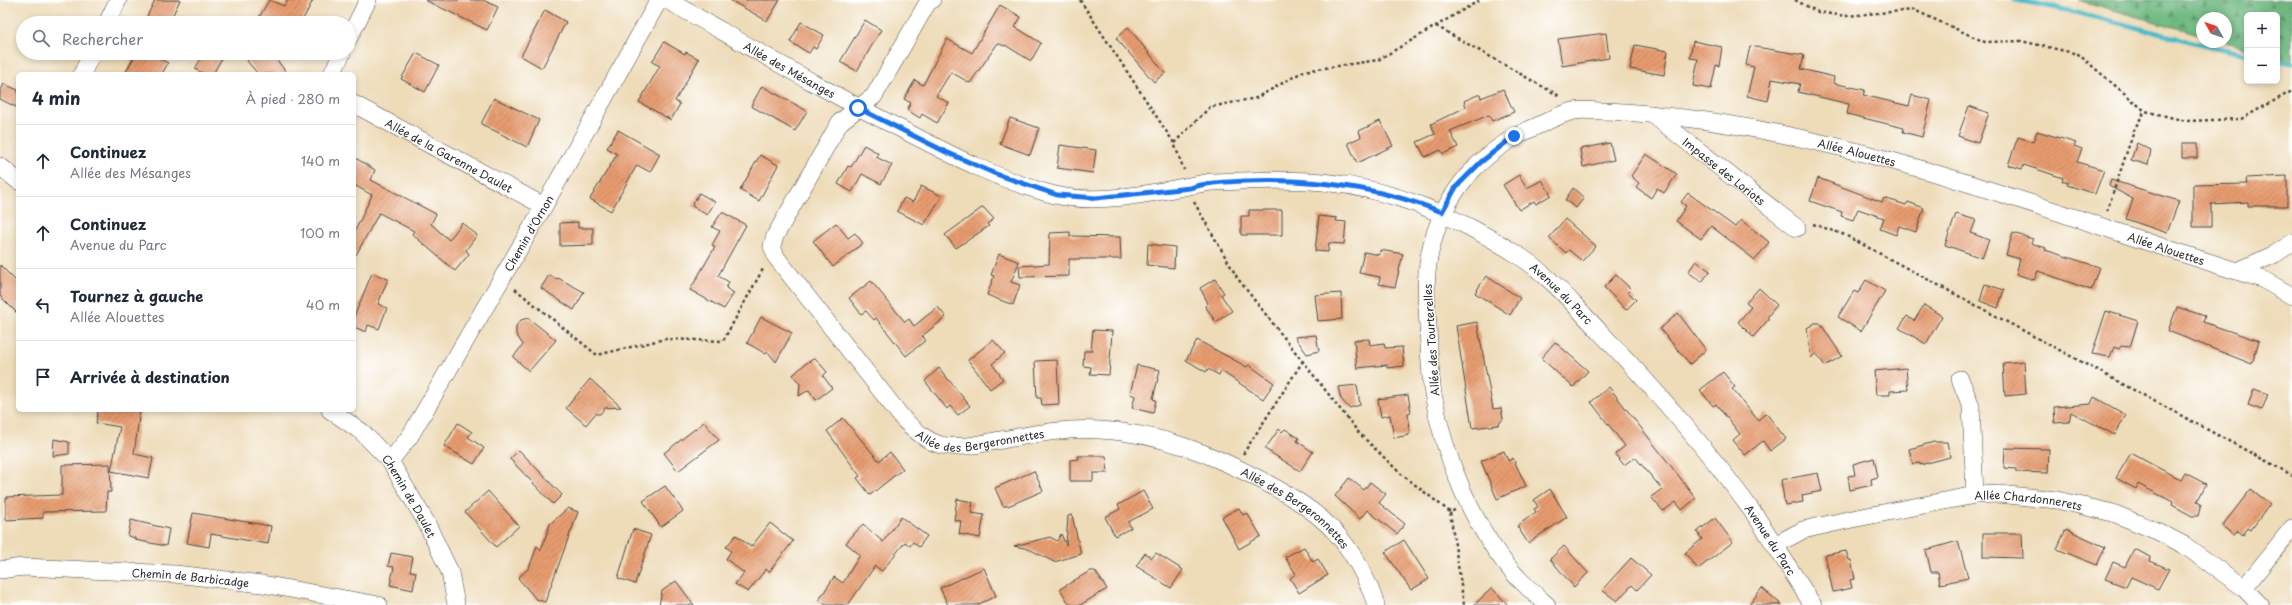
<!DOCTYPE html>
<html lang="fr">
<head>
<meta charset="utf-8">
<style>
  body { margin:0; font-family:"Playpen Sans",sans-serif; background:#f6f6f7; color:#1f2937 }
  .controls { position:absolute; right:12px; top:12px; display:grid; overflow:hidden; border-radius:6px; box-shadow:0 2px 6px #0003 }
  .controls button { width:36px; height:36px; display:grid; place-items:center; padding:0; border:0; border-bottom:1px solid #e0e1e3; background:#fff; color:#1f2937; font:20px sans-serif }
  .compass { position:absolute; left:2196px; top:12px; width:36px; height:36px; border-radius:50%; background:#fff; box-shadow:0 2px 6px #0003; rotate:310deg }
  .stop { position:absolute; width:12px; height:12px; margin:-9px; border:3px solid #1a73e8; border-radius:50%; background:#fff }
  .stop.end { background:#1a73e8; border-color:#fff; box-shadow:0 1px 4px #0008 }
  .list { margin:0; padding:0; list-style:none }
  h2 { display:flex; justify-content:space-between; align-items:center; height:52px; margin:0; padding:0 16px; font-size:17px }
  h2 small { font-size:13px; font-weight:400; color:#747a83 }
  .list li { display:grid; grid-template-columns:26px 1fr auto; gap:12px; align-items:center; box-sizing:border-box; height:72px; padding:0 16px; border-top:1px solid #e0e1e3 }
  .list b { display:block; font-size:15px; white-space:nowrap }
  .list p { margin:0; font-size:13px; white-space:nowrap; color:#747a83 }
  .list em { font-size:13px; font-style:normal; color:#747a83 }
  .icon { flex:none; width:22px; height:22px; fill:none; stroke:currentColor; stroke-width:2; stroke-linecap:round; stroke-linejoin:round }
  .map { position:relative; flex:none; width:2292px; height:605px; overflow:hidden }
  .search { position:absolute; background:#fff; box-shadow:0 2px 6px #0003; left:16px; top:16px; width:340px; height:44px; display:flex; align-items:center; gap:10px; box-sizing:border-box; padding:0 14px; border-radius:22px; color:#747a83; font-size:15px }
  .panel { position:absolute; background:#fff; box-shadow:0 2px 6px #0003; left:16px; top:72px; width:340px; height:340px; border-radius:6px }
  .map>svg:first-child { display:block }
</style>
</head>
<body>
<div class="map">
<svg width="2292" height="605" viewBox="0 0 2292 605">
  <defs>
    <pattern id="forest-firs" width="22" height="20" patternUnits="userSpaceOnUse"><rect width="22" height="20" fill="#6eb880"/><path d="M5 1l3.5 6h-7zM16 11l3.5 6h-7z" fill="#5b9669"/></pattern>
    <pattern id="building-hatch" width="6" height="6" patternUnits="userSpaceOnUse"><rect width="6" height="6" fill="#e79c70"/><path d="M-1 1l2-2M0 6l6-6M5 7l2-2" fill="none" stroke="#bb7f5c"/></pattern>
  </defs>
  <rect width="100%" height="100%" fill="#fff"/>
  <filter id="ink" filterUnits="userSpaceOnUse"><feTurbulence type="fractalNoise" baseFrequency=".025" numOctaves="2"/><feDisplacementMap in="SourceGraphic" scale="8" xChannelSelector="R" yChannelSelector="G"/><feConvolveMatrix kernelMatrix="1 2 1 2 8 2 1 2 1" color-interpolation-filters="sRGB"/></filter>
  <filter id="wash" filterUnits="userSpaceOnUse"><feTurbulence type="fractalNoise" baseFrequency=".012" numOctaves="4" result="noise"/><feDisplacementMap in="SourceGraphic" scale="16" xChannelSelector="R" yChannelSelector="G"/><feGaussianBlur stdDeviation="0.9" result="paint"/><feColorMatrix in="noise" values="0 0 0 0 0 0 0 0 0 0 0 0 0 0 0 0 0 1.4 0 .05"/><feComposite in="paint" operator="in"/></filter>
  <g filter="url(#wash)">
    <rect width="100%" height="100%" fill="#eedcb9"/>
    <polygon fill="url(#forest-firs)" stroke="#4c7256" points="2078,0 2292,0 2292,61 2277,57 2277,15 2247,15 2247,48 2225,42 2226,18 2202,18 2202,35"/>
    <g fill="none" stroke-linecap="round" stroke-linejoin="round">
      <g stroke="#4cbac6" stroke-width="5">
        <path d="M2015,0C2094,13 2169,39 2247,54"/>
        <polyline points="2277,60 2292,63"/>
      </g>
    </g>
    <g id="blocks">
      <g fill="url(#building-hatch)">
        <polygon points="155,0 180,0 169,23 161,23 147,16"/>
        <polygon points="269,0 284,6 288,0 313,0 301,23 256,23"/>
        <polygon points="425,0 483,0 498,7 487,30"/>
        <polygon points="730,0 780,0 767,21"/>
        <polygon points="1000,5 1021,17 1015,27 1041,43 1031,61 1005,45 1004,46 998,43 970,83 951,72 936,96 949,103 937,123 922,114 920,118 907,110 911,103 904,99 915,80 923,85 947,39 972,53"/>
        <polygon points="545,10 566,22 542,68 521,56"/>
        <polygon points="865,20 881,30 857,71 840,62"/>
        <polygon points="801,22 824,35 816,49 813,47 809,53 790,42"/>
        <polygon points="1128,27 1165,73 1154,82 1116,38"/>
        <polygon points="1606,33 1609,58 1562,66 1558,39"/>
        <polygon points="1693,41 1722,47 1719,66 1716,65 1711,89 1693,86 1698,59 1690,58"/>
        <polygon points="664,42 685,54 686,52 699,59 675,101 680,104 671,120 639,102 660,66 652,62"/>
        <polygon points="1635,45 1668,51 1664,75 1630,69"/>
        <polygon points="1750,46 1804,55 1801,69 1834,77 1833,83 1865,90 1863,95 1909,106 1912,95 1931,100 1922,137 1903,132 1904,128 1847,114 1849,104 1798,92 1800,84 1772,79 1768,101 1747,96 1754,67 1746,65"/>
        <polygon points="136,53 164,53 160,59 168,63 162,74 125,74"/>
        <polygon points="204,53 212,53 222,58 213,74 205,74 195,69"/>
        <polygon points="256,53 271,53 288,74 258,74 247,61"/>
        <polygon points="416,53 439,65 425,92 401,79"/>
        <polygon points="4,84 18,90 18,108 0,99 0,92"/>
        <polygon points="762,86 807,111 795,131 751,106"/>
        <polygon points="1503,89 1514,112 1492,121 1489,115 1450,131 1458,147 1443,154 1441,150 1425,157 1417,142 1435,134 1431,124 1466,107 1464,101 1480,94 1481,98"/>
        <polygon points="494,98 539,120 527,147 481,124"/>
        <polygon points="1969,106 1989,113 1978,143 1958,136"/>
        <polygon points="1010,118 1039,128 1030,155 1000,144"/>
        <polygon points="1380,121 1393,146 1357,163 1348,143 1361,137 1359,131"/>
        <polygon points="618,130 660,154 650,172 637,165 611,211 590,199 617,154 607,148"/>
        <polygon points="2037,131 2076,143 2074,146 2082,149 2077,162 2104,170 2095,194 2067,185 2068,183 2062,181 2063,178 2024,165 2022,169 2008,165 2018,137 2033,142"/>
        <polygon points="1610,143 1614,160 1583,167 1580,149"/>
        <polygon points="2137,143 2151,150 2148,165 2131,160"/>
        <rect x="2182" y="143" width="15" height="15"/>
        <polygon points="864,145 878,153 876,157 892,165 881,184 862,174 852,192 838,184 848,166 851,167"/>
        <polygon points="1060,145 1096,150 1093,173 1057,168"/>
        <polygon points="1646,154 1677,174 1664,193 1657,188 1651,198 1636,187 1639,183 1631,176"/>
        <polygon points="760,155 778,165 759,201 740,190"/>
        <polygon points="354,157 375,170 371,180 436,214 431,224 449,240 462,223 477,235 466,250 469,254 455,271 412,234 414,231 379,213 356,255 354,254 354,233 372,195 354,185"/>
        <polygon points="1519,175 1527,188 1542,180 1551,195 1536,204 1534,201 1519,210 1503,185"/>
        <polygon points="2287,176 2287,206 2248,206 2248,202 2211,204 2211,227 2193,227 2193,185 2247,184 2246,178"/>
        <polygon points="1818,178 1882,202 1884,198 1906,205 1908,202 1924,208 1916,232 1899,226 1896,235 1880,229 1884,218 1858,209 1853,220 1841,216 1842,212 1810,201"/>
        <polygon points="2111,180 2179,201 2167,233 2126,219 2133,199 2109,186"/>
        <polygon points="921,186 942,196 924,225 897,211 904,198 913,202"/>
        <polygon points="1573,188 1584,198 1576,208 1565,200"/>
        <polygon points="699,193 715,202 707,215 692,206"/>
        <polygon points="1688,193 1735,227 1741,220 1769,242 1755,260 1711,226 1701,239 1676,221 1686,206 1681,202"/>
        <polygon points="983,207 994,219 987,224 989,226 956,248 945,235"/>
        <polygon points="1249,210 1282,210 1282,235 1241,235 1241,216 1249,216"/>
        <polygon points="722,212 746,225 718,276 729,282 726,288 734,293 724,309 690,290 715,247 712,245 720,231 712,227"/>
        <polygon points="1956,214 1976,220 1971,233 1989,240 1982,258 1945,245"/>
        <polygon points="1319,216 1337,218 1336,221 1346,222 1344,244 1329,243 1328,252 1315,251"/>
        <polygon points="1565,219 1596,246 1582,261 1569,250 1566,253 1549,238"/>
        <polygon points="578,222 578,228 593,228 593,245 560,246 560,223"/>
        <polygon points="836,223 848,238 855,233 863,243 833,267 813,241"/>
        <polygon points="1070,232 1070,236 1120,237 1121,259 1069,259 1069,276 1020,277 1019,266 1049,264 1050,233"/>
        <polygon points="2013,233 2033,239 2031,243 2046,248 2045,250 2099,267 2091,290 2038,271 2034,280 2016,274 2020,259 2006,255"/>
        <polygon points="1148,244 1175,247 1174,268 1147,265"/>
        <polygon points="1380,250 1403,254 1395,287 1379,284 1380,277 1359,273 1364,252 1380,255"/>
        <polygon points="999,254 1019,262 1011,282 1020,285 1013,305 987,295 994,276 991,275"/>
        <polygon points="1696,261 1710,271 1702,282 1688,272"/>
        <polygon points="0,265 18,283 18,314 0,296"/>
        <polygon points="372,273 388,279 378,304 387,308 379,329 368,325 366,332 354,327 354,317"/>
        <polygon points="549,275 557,279 558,278 584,292 574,310 541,288"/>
        <polygon points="1616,275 1631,289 1628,292 1636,300 1626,310 1604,287"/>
        <polygon points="1486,276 1520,298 1510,315 1475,293"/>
        <polygon points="1215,279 1224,293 1221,295 1232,311 1216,322 1205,306 1208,303 1200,288"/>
        <polygon points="1866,280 1885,291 1861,331 1838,317 1854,291 1858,293"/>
        <polygon points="871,281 905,322 909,319 914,326 938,307 946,317 922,336 926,340 906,356 876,318 874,320 866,311 861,314 849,298"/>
        <polygon points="1985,284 2004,290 1998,308 1980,301"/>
        <polygon points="1759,288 1777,305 1768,316 1768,320 1753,337 1738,322 1751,307 1746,303"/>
        <polygon points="1341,293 1342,319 1318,321 1315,295"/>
        <polygon points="1924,305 1942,316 1926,344 1899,328 1907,316 1914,321"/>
        <polygon points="2177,307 2205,316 2203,322 2259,341 2252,364 2168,331"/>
        <polygon points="2106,311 2138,321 2130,347 2121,346 2119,349 2114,347 2110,357 2092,354"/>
        <polygon points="1678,313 1706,350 1690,364 1660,329"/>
        <polygon points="761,317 792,333 776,362 768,352 766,354 747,343"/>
        <polygon points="528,318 556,340 529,371 513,357 523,345 516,334 516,326 521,320"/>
        <polygon points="1477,322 1493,409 1501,408 1503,419 1498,425 1472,428 1456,326"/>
        <polygon points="1815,323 1820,323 1842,356 1825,366 1816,353 1811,358 1807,328"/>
        <polygon points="1093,330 1112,331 1109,375 1090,374 1091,367 1083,366 1084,351 1091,351"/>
        <polygon points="1316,335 1319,351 1307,354 1295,337"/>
        <polygon points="1369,339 1370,345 1384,343 1385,348 1402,347 1404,366 1387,368 1387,365 1357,368 1354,340"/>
        <polygon points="993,340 1005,353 992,364 1003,379 990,389 968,360"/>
        <polygon points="1197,340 1247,367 1249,365 1274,383 1263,399 1221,371 1219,375 1208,369 1206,372 1186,360"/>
        <polygon points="1555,342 1588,371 1573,387 1541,358"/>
        <polygon points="815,358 827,372 823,376 832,388 816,400 809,390 799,396 800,384 793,375 805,364"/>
        <polygon points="1057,360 1059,404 1042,405 1041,398 1037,398 1035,361"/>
        <polygon points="2024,361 2026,394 2005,396 2003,363"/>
        <polygon points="1137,365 1160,370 1153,399 1156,400 1153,413 1132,408 1135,396 1130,394"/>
        <polygon points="939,368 970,406 958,415 950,406 947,409 925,381"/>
        <polygon points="1906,368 1908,390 1890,391 1890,395 1876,395 1874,371"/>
        <polygon points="1723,372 1735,387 1732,389 1758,420 1766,413 1786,439 1770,451 1763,441 1745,455 1733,440 1740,434 1716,404 1713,406 1700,390"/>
        <polygon points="590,379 621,407 605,408 600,414 595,414 586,425 566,408"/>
        <polygon points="1357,385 1360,405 1349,408 1341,399 1338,387"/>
        <polygon points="1609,387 1696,498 1682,510 1676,502 1663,511 1651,497 1662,489 1635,457 1624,465 1615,454 1625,446 1591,402"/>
        <polygon points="2254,389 2268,394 2262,410 2248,405"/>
        <polygon points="1408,395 1411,412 1408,413 1409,435 1394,438 1390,415 1381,417 1378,399"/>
        <polygon points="2094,397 2126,415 2115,435 2071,412 2069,422 2055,423 2054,407 2091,404"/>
        <polygon points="98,410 140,410 134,454 153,458 149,478 111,471 120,427 96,423"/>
        <polygon points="843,418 879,461 890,452 903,469 870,495 857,478 860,476 827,431"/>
        <polygon points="704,422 719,440 678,471 664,453"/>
        <polygon points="458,423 472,432 468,437 484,448 474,464 444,446"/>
        <polygon points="1279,429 1282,432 1285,429 1299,438 1297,441 1313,452 1300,471 1265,449"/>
        <polygon points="54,439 69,442 69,454 53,456"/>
        <polygon points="1934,442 1947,442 1950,457 1920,465 1920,463 1913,464 1909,449"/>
        <polygon points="2005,448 2049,449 2048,473 2016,472 2016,469 2004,468"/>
        <polygon points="519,450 562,495 553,504 510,459"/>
        <polygon points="1504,451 1508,461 1513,458 1526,486 1497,499 1481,461"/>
        <polygon points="2131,453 2181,480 2185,473 2206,484 2197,502 2201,504 2198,516 2192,516 2172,505 2173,502 2138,484 2136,489 2116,478"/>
        <polygon points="1078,456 1106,456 1108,473 1093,473 1093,481 1070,481 1070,460 1079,459"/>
        <polygon points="1874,458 1878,477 1871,479 1872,485 1850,490 1848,476 1855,475 1853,464"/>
        <polygon points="110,464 111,492 107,492 106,511 43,512 43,518 6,520 6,497 62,495 62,465"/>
        <polygon points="1034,471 1043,491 1008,506 1003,506 995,488"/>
        <polygon points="1818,473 1822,491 1802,495 1803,502 1785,505 1781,480"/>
        <polygon points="1349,478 1364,490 1370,482 1386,494 1379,503 1405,524 1397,534 1367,510 1360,519 1335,496"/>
        <polygon points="665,486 683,511 661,527 643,501"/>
        <polygon points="1550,489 1567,517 1528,543 1517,526 1536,512 1534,509 1538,507 1534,500"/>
        <polygon points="2251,489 2270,504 2251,530 2248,528 2243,535 2238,531 2234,535 2222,526"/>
        <polygon points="488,491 519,526 496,547 465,512"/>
        <polygon points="1143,491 1153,509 1128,522 1131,528 1115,536 1105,517 1120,509 1118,505"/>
        <polygon points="957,499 973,502 971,513 984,515 980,538 959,534 961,521 954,520"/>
        <polygon points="568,508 578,512 545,602 536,599 518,578 529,568 537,546 541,550 550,524"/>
        <polygon points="1239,508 1243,515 1247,513 1261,536 1239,549 1222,517"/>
        <polygon points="193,513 271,526 268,544 211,534 209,547 187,543"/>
        <polygon points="1072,515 1081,554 1054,562 1029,549 1014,546 1050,537 1057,541 1061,534 1066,545 1068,516"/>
        <polygon points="901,517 927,536 919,547 913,542 910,546 905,542 882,571 875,566 848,605 826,605 819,600 834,577 843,583 860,555 846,543 863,524 883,542"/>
        <polygon points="1715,518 1733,542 1698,569 1685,553 1702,539 1697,532"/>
        <polygon points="131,520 169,529 166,546 135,540 135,538 128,536"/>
        <polygon points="770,523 793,541 769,572 766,569 748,592 735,584 744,573 726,559 731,551 726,547 736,535 751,547"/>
        <polygon points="633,529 651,535 635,584 618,578"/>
        <polygon points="2066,529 2105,547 2097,565 2057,549"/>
        <polygon points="1983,533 2022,533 2023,558 1983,557"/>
        <polygon points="1404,540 1429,579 1411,590 1385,552"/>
        <polygon points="1958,541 1968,578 1940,584 1938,572 1931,572 1926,550"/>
        <polygon points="1564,546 1588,573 1574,587 1550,559"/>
        <polygon points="1304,547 1313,562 1318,559 1328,575 1299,593 1290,578 1296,574 1285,557"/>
        <polygon points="2134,549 2151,557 2150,561 2169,569 2158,589 2131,577 2126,587 2105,579 2113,562 2125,567"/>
        <polygon points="1846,551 1849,560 1851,560 1855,579 1850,580 1852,588 1833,592 1825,555"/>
        <polygon points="391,553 413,557 410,571 416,572 413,590 390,585 394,567 388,566"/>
        <polygon points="1145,553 1152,558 1156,553 1183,570 1171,588 1136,566"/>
        <polygon points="1631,558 1651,575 1637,590 1632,585 1617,601 1602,590"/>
        <polygon points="984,568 996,596 977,605 948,605 940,588"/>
        <polygon points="1090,571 1095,571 1107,589 1080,605 1070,605 1060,589"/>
        <polygon points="676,581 694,605 659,605 662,591"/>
        <polygon points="1492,588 1508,605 1474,605"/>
        <polygon points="1762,588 1782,605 1749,605"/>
      </g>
    </g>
  </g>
  <g filter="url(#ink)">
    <use href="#blocks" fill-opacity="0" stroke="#484640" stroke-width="1"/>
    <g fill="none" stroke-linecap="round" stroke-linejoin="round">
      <defs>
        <g id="minor">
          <path id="s1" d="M667,0C747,45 826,92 909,133C955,157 1004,182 1055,195C1101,206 1160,191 1205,183C1216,181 1229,182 1240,181C1267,180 1295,179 1323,182C1394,189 1461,218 1521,257C1551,277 1576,307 1601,333C1657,391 1710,452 1757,518C1776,546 1794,576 1813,605"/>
          <path id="s2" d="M932,0L928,2L874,96L840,122L775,236L772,246L776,257L904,420C915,430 926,441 941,445C963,450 986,442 1007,439C1038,433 1069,428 1100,430C1159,433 1212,454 1263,481C1289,495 1315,510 1335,532C1354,553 1367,578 1376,605"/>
          <polyline points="107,23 118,0"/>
          <polyline points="349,38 368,0"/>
          <polyline points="82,74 92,53"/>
          <polyline points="332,74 342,53"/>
          <path id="s3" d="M354,104L544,206"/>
          <path id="s4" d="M1652,114L1797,228"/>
          <polyline points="0,166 18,181"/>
          <polyline points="2238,271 2275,254 2292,243"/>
          <polyline points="1960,379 1971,406 1975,495"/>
          <path id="s5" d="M330,410L362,432L390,461L426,522L450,572L456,605"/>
          <path id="s6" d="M390,461L410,436L544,206L659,0"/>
          <path id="s7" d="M1775,545L1803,530L1852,519L1975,495L1999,494L2057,500L2113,513L2159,532L2184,545L2244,588L2260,605"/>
          <path id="s8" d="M0,570L23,567L175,574L262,584L379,605"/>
          <polyline points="2244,588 2292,528"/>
          <path id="s9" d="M1547,605C1537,596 1527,587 1518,578C1474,531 1444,457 1433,394C1429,367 1429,337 1427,309C1420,226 1461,159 1537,126C1549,121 1562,113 1574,111C1582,109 1592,111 1600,111C1629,111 1656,115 1685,118C1884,143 2071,220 2262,279L2292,296"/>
        </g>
      </defs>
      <use href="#minor" stroke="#484640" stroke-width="18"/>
      <g stroke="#484640" stroke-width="2.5" stroke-dasharray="3 3" stroke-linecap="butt">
        <polyline points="1080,0 1174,143 1184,170"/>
        <polyline points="1795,0 1818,12 1845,16 1914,10 1985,42 2021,41 2078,54 2145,111 2186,121 2241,119 2292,91"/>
        <polyline points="1436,26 1561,97"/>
        <polyline points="1174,143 1210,107 1256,98 1304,71 1378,60 1480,0"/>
        <polyline points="1194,202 1238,279 1359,433 1400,473 1450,512"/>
        <polyline points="2107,211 2135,128 2145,111"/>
        <polyline points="1813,224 1845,235 2292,475"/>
        <polyline points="515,289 597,355 665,339 723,341 763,269"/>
        <polyline points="1243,454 1303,361"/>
        <polyline points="1455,510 1450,512 1464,605"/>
      </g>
      <use href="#minor" stroke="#fff" stroke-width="17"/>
    </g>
  </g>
  <g fill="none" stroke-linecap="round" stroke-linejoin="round" filter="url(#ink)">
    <path stroke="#1a73e8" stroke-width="5" d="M858,108L946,152L996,174L1057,195L1096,198L1190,188C1208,182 1226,182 1245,181C1312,178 1379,187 1442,212L1456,187L1481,162L1514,136"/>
  </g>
  <g text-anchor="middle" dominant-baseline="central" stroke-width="3" stroke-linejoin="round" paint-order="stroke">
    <g font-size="11" fill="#2b2b2b" stroke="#fff">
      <text stroke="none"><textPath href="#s1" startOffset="141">Allée des Mésanges</textPath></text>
      <text stroke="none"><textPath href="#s9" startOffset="886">Allée Alouettes</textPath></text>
      <text stroke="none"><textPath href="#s3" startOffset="108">Allée de la Garenne Daulet</textPath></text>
      <text stroke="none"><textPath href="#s4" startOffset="92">Impasse des Loriots</textPath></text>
      <text stroke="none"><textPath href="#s6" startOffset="267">Chemin d'Ornon</textPath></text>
      <text stroke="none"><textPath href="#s9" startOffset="1210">Allée Alouettes</textPath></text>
      <text stroke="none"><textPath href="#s1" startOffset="973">Avenue du Parc</textPath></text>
      <text transform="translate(1431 340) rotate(-94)">Allée des Tourterelles</text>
      <text stroke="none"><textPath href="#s2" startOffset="600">Allée des Bergeronnettes</textPath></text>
      <text stroke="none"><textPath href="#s5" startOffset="119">Chemin de Daulet</textPath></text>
      <text stroke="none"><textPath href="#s7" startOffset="261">Allée Chardonnerets</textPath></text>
      <text stroke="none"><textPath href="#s2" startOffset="936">Allée des Bergeronnettes</textPath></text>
      <text stroke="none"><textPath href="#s1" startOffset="1297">Avenue du Parc</textPath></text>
      <text stroke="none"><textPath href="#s8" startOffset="191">Chemin de Barbicadge</textPath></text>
    </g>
  </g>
</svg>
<div class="controls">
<button>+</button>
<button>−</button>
</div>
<svg class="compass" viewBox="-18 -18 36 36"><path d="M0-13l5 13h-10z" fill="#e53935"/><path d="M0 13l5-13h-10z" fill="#747a83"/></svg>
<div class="stop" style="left:858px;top:108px"></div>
<div class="stop end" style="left:1514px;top:136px"></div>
<div class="search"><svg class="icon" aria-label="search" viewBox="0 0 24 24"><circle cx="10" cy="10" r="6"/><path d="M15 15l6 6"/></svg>Rechercher</div>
<section class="panel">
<h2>4 min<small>À pied · 280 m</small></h2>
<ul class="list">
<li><svg class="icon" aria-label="ahead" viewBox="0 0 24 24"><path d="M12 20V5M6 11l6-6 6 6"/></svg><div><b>Continuez</b><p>Allée des Mésanges</p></div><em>140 m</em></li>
<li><svg class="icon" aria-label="ahead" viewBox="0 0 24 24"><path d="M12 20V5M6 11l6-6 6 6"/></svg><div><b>Continuez</b><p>Avenue du Parc</p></div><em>100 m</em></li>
<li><svg class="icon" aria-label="left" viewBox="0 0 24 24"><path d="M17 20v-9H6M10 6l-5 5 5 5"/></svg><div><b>Tournez à gauche</b><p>Allée Alouettes</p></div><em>40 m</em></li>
<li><svg class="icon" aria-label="arrive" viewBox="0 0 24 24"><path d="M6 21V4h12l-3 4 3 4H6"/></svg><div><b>Arrivée à destination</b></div></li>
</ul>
</section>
</div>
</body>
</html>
